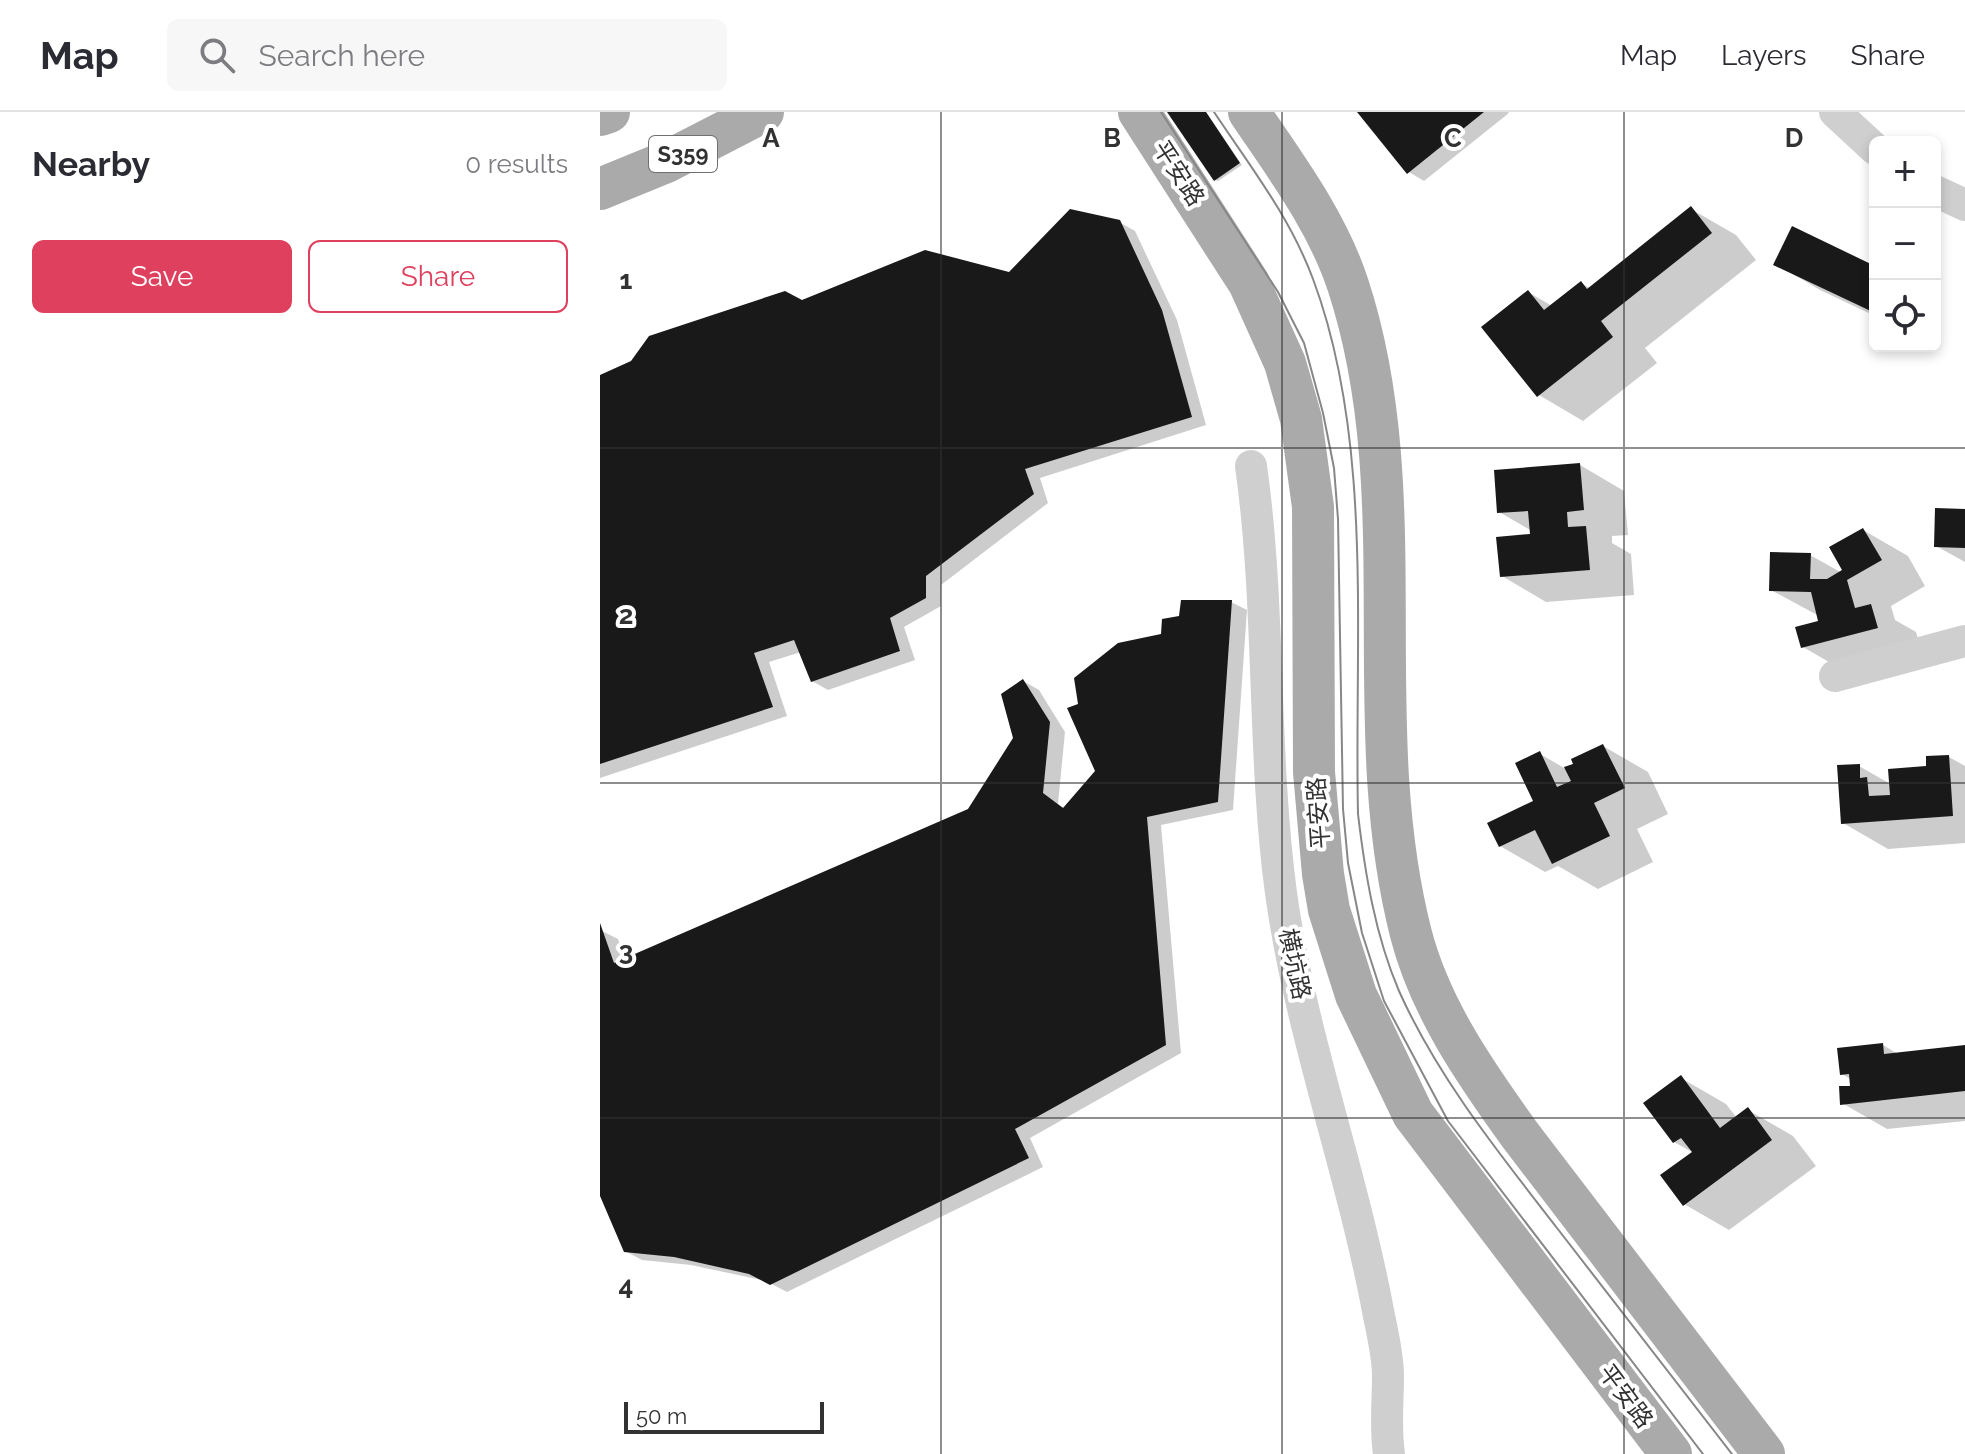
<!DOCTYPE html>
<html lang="en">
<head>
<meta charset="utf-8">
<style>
  body { margin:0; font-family:Raleway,"Noto Sans SC",sans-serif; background:#f7f7f7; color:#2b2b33 }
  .controls { position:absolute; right:24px; top:24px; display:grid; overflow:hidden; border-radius:12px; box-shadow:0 4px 12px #0003 }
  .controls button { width:72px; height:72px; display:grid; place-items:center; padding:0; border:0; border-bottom:2px solid #e1e1e2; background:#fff; color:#2b2b33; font:40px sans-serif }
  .scale { position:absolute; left:24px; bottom:20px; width:200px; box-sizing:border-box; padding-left:8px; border:4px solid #323232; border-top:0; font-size:22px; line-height:28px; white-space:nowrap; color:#323232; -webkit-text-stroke:6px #fff; paint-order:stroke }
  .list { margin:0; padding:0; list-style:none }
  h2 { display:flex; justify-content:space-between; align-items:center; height:104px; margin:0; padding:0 32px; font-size:34px }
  h2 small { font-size:26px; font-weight:400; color:#7c7c81 }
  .actions { display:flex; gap:16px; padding:24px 32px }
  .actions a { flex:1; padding:18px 0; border:2px solid #de405e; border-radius:12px; text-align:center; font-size:28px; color:#de405e }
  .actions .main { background:#de405e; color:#fff }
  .icon { flex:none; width:44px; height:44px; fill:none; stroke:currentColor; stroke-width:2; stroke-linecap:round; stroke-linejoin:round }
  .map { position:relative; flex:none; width:1365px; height:1342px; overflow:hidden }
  header { display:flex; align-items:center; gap:48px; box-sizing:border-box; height:112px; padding:0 40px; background:#fff; border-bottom:2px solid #e1e1e2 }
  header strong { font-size:38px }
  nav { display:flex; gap:44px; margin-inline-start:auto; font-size:28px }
  .search { width:560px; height:72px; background:#f7f7f7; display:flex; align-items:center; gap:20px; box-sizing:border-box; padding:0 28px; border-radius:12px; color:#7c7c81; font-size:30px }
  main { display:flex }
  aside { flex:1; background:#fff }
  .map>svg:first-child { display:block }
</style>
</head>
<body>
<header>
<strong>Map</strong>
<div class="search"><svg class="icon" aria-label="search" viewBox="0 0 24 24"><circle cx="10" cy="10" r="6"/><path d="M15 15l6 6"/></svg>Search here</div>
<nav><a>Map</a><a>Layers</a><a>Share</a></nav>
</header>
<main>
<aside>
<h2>Nearby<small>0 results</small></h2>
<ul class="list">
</ul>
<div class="actions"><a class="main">Save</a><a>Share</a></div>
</aside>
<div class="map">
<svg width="1365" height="1342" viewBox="0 0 1365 1342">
  <rect width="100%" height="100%" fill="#fff"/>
  <g fill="#0003">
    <polygon points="570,0 606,0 642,53 618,69 615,68"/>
    <polygon points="759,0 908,0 909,1 824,69 809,60"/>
    <polygon points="1091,97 1136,123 1156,148 1045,236 1057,251 983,309 939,283 928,180 952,194 981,171 991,177"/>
    <polygon points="519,110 535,119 577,208 606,313 440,366 448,391 341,473 341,494 304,515 315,548 228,578 212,569 201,540 169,550 187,604 0,666 0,265 201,190 409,162"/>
    <polygon points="1176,152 1275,156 1275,204 1220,178"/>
    <polygon points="980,353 1024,379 1028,423 1012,424 1012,431 1031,442 1034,483 946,490 902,464 932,424 932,419 899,400"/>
    <polygon points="1365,399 1365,450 1336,434"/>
    <polygon points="1263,418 1308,444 1325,474 1291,494 1295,508 1316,520 1322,541 1248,561 1203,535 1221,510 1219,504 1171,478 1210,443 1242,461"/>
    <polygon points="631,490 647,498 633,698 561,713 581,941 430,1026 443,1055 187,1180 166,1169 91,1153 42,1148 25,1139 0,1078 0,818 18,827 25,849 370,699 416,626 423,569 439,578 465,620 458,692 465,697 497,659 480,593 563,524"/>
    <polygon points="1003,634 1048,660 1068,702 1037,717 1053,750 998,777 958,754 945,760 900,734 935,690 940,642 966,657"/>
    <polygon points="1349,645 1365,654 1365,731 1288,737 1243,711 1259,654 1292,673"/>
    <polygon points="1283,933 1298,942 1365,935 1365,1009 1287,1017 1242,991 1253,975 1252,968 1242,962"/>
    <polygon points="1081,966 1126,992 1137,1006 1148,998 1193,1024 1216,1054 1129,1118 1084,1092 1094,1041 1074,1030"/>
  </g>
  <g fill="#191919">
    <polygon points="567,0 606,0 640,51 614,69"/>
    <polygon points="757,0 884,0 807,62"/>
    <polygon points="1091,94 1112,121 1001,209 1013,225 937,285 881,215 928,178 944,198 981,169 987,177"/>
    <polygon points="470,97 520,108 562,198 592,305 425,357 434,382 326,464 326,486 290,506 300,539 211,570 194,528 154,541 173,595 0,652 0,263 31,249 49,224 185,179 202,188 325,138 409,160"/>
    <polygon points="1192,114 1275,154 1275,201 1173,153"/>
    <polygon points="980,351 984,398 967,400 968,415 986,414 990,458 900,465 896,425 930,422 928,399 897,401 894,358"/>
    <polygon points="1335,396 1365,397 1365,436 1334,435"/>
    <polygon points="1263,416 1282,448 1247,468 1255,496 1271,492 1278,516 1201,536 1195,515 1218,509 1211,480 1169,479 1170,440 1211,441 1210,467 1227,467 1242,458 1229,435"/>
    <polygon points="581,488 632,488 618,690 547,705 566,933 415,1017 429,1046 170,1173 149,1162 74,1145 24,1140 0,1084 0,811 14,851 368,697 413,626 401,582 423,567 450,610 443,681 463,696 495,659 467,596 478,592 474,566 518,531 561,522 562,507 579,504"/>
    <polygon points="1003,632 1025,676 994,691 1010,724 952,752 935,718 899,735 887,711 933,689 915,651 940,639 957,675 971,669 964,655 973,652 971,647"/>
    <polygon points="1349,643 1353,704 1241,712 1237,653 1260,652 1260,666 1267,665 1269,684 1290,683 1288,657 1326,654 1326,644"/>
    <polygon points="1283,931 1284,942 1365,933 1365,979 1240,993 1239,974 1250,974 1249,962 1240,963 1237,936"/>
    <polygon points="1081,963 1120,1016 1148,995 1172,1028 1083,1094 1060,1063 1092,1040 1081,1026 1073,1031 1043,991"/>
  </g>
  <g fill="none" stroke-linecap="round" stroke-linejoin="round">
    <g stroke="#cfcfcf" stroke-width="32">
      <polyline points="1235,0 1275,37"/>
      <polyline points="1335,79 1365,93"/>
      <path d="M651,354C671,496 662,639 681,781C701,925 753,1062 779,1204C783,1223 788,1245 788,1264C788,1291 785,1315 789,1342"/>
      <polyline points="1235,564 1365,529"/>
    </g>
    <g stroke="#aaa" stroke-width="42">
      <polyline points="539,0 649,171 685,251 701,307 713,395 714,660 723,762 729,798 756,883 813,1002 1071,1342"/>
      <path d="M649,0C686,55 727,109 748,173C817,383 756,608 811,822C830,896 876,962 920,1023L1164,1342"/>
      <polyline points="0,3 9,0"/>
      <polyline points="0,77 66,50 163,0"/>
    </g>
    <g stroke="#878787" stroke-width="2">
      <polyline points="561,0 678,180 704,231 723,301 734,356 738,407 743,697 748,751 762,821 784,889 848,1009 1103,1342"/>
      <path d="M614,0C650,54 690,105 713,167C774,330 754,529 758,702C765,761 775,823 799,879C838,966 899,1041 957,1116C1015,1192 1074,1267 1132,1342"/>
    </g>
  </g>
  <path fill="none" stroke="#323232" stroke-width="2" stroke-opacity="0.55" d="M341,0V1342M682,0V1342M1024,0V1342M0,336H1365M0,671H1365M0,1006H1365"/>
  <g text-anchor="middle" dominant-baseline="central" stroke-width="8" stroke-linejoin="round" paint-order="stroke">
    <rect fill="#fff" stroke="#707070" stroke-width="2" x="49" y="24" width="68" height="36" rx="6"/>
    <g font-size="22" font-weight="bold" fill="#323232">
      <text x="83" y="42">S359</text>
    </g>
    <g font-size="24" fill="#323232" stroke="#fff">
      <text transform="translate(579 61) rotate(57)">平安路</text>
      <text transform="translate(718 701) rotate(-94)">平安路</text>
      <text transform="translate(695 852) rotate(78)">横坑路</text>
      <text transform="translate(1026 1284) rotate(53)">平安路</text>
    </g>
  </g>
  <g font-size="26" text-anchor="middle" font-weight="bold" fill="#323232" stroke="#fff" stroke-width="8" stroke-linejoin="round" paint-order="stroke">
    <text x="171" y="35">A</text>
    <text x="512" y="35">B</text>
    <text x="853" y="35">C</text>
    <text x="1194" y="35">D</text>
    <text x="26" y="177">1</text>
    <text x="26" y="512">2</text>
    <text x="26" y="848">3</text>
    <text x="26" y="1183">4</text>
  </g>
</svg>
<div class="controls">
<button>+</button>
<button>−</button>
<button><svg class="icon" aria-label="locate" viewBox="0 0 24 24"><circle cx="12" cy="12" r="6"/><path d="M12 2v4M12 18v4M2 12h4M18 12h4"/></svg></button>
</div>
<div class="scale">50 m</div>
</div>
</main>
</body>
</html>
